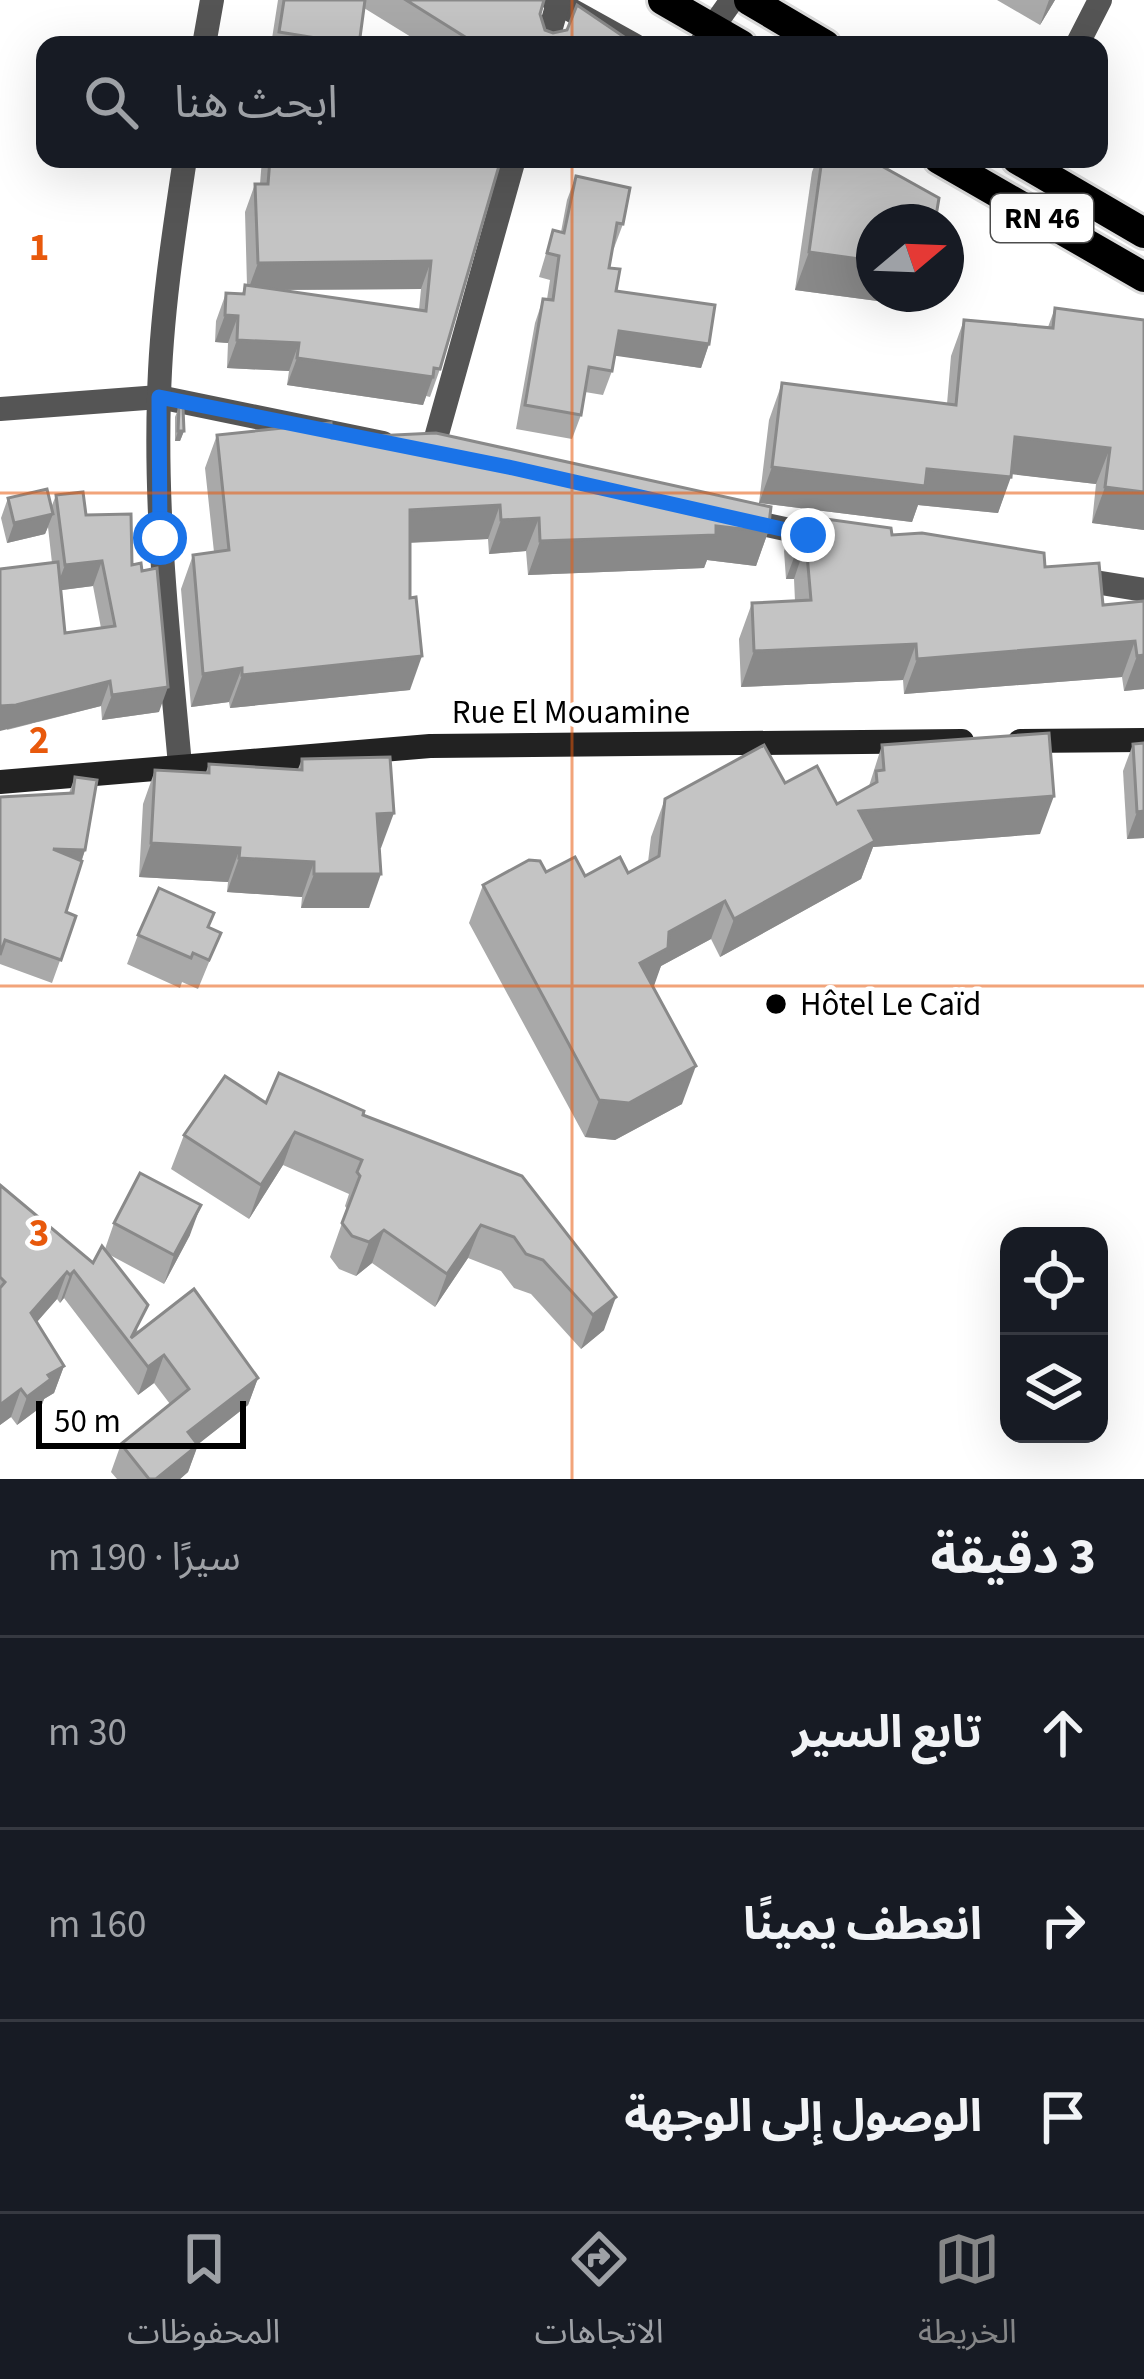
<!DOCTYPE html>
<html lang="ar">
<head>
<meta charset="utf-8">
<style>
  body { margin:0; font-family:"Source Sans 3","Noto Sans Arabic",sans-serif; background:#242831; color:#f1f3f6; direction:rtl }
  .controls { position:absolute; right:36px; bottom:36px; display:grid; overflow:hidden; border-radius:24px; box-shadow:0 12px 48px #0002 }
  .controls button { width:108px; height:108px; display:grid; place-items:center; padding:0; border:0; border-bottom:3px solid #363941; background:#171b24; color:#f1f3f6; font:60px sans-serif }
  .compass { position:absolute; left:856px; top:204px; width:108px; height:108px; border-radius:50%; background:#171b24; box-shadow:0 12px 48px #0002; rotate:71deg }
  .scale { position:absolute; left:36px; bottom:30px; width:210px; box-sizing:border-box; padding-left:12px; border:6px solid #000; border-top:0; font-size:33px; line-height:42px; white-space:nowrap; color:#000; -webkit-text-stroke:9px #fff; paint-order:stroke }
  .stop { position:absolute; width:36px; height:36px; margin:-27px; border:9px solid #1a73e8; border-radius:50%; background:#fff }
  .stop.end { background:#1a73e8; border-color:#fff; box-shadow:0 3px 12px #0008 }
  .list { margin:0; padding:0; list-style:none }
  h2 { display:flex; justify-content:space-between; align-items:center; height:156px; margin:0; padding:0 48px; font-size:51px }
  h2 small { font-size:39px; font-weight:400; color:#9ea1a6 }
  .list li { display:grid; grid-template-columns:78px 1fr auto; gap:36px; align-items:center; box-sizing:border-box; height:192px; padding:0 48px; border-top:3px solid #363941 }
  .list b { display:block; font-size:45px; white-space:nowrap }
  .list em { font-size:39px; font-style:normal; color:#9ea1a6 }
  .icon { flex:none; width:66px; height:66px; fill:none; stroke:currentColor; stroke-width:2; stroke-linecap:round; stroke-linejoin:round }
  .map { position:relative; flex:none; width:1144px; height:1479px; overflow:hidden; direction:ltr }
  .search { position:absolute; background:#171b24; box-shadow:0 12px 48px #0002; left:36px; right:36px; top:36px; height:132px; display:flex; align-items:center; gap:30px; box-sizing:border-box; padding:0 42px; border-radius:24px; color:#9ea1a6; font-size:45px }
  .sheet { height:732px; background:#171b24 }
  nav { display:flex; justify-content:space-around; align-items:center; box-sizing:border-box; height:168px; border-top:3px solid #363941; background:#171b24; font-size:33px; color:#9ea1a6 }
  nav a { display:grid; justify-items:center; gap:6px }
  nav .on { color:#858687 }
  .map>svg:first-child { display:block }
</style>
</head>
<body>
<div class="map">
<svg width="1144" height="1479" viewBox="0 0 1144 1479">
  <rect width="100%" height="100%" fill="#fff"/>
  <g fill="none" stroke-linecap="round" stroke-linejoin="round">
    <defs>
      <g id="primary">
        <polyline points="663,0 741,45"/>
        <polyline points="749,0 825,45"/>
        <polyline points="939,159 1144,277"/>
        <polyline points="1017,159 1144,233"/>
      </g>
    </defs>
    <use href="#primary" stroke="#dbdbdb" stroke-width="36"/>
    <g stroke="#555" stroke-width="24">
      <polyline points="553,0 634,45"/>
      <polyline points="204,45 212,0"/>
      <polyline points="546,45 558,3"/>
      <polyline points="700,45 732,0"/>
      <polyline points="1077,45 1100,0"/>
      <polyline points="0,409 159,397 383,443"/>
      <polyline points="432,452 514,159"/>
      <polyline points="739,519 822,537"/>
      <polyline points="1070,578 1144,590"/>
      <path d="M180,765C169,643 155,520 159,397C161,317 173,238 185,159"/>
    </g>
    <g stroke="#222" stroke-width="24">
      <polyline points="1020,741 1144,740"/>
      <polyline points="0,782 430,746 962,741"/>
    </g>
    <use href="#primary" stroke="#000" stroke-width="30"/>
  </g>
  <g fill="#a9a9a9" fill-rule="evenodd">
    <polygon points="278,0 544,0 540,14 545,30 553,33 636,45 424,45 364,8 359,45 271,45"/>
    <polygon points="997,0 1055,0 1040,25"/>
    <path d="M262,159H501L440,369L430,397L426,396L423,405L287,385L289,371L227,368L228,343L215,342L216,321L226,293L242,294L245,285H247L245,212L255,184H260ZM421,289L419,310L282,290Z"/>
    <polygon points="817,159 869,159 915,306 795,290 812,172"/>
    <polygon points="576,176 623,224 614,248 612,247 609,268 616,291 709,344 701,368 615,355 612,371 603,395 585,392 581,415 572,439 516,429 535,323 543,299 547,299 550,280 539,277 553,230 561,232 567,200"/>
    <polygon points="1055,308 1144,530 1092,523 1096,484 1011,474 998,513 918,505 912,522 759,503 769,420 782,383 947,404 951,356 964,320 1048,327"/>
    <polygon points="179,407 184,431 180,441 175,441 175,417"/>
    <polygon points="217,435 332,438 768,532 756,566 707,560 704,568 528,575 526,551 489,554 488,539 410,543 410,690 230,708 229,702 191,707 181,589 193,555 214,552 205,468"/>
    <path d="M56,495L86,515L132,565L159,712L102,720L101,706L7,730L52,563L48,527L45,534L7,543L1,518L8,498L51,508ZM93,586L101,628L65,633L61,590Z"/>
    <polygon points="797,515 1045,567 1103,605 1144,601 1144,689 1124,691 1122,677 904,694 903,680 741,687 739,639 752,603 795,601 794,579 786,579 784,551"/>
    <polygon points="1133,744 1144,838 1127,839 1123,771"/>
    <polygon points="882,745 1040,834 873,847 861,879 720,957 711,939 661,966 652,987 682,1104 615,1140 585,1137 469,923 483,885 546,872 585,876 628,873 648,862 651,837 665,799 785,783 837,804 869,786"/>
    <polygon points="302,759 381,848 379,848 369,908 301,908 302,897 227,892 228,882 139,877 143,804 155,770 206,772 209,764 298,769"/>
    <polygon points="75,777 85,850 66,912 76,916 52,983 0,964 0,797 69,793"/>
    <polygon points="209,927 221,933 198,989 182,982 180,988 127,964 138,935"/>
    <polygon points="266,1103 363,1115 522,1176 604,1330 581,1349 531,1294 514,1288 501,1271 468,1258 435,1307 372,1263 356,1276 339,1269 330,1257 347,1209 345,1206 349,1194 283,1165 249,1219 171,1169 184,1135"/>
    <polygon points="0,1185 93,1263 105,1249 114,1223 190,1235 164,1284 110,1255 138,1332 258,1378 248,1405 198,1444 188,1472 180,1479 117,1479 111,1472 121,1444 170,1404 154,1383 138,1395 64,1298 60,1303 57,1299 37,1322 64,1366 54,1393 44,1399 41,1407 17,1425 11,1417 0,1425"/>
  </g>
  <g fill="#898989">
    <polygon points="1049,0 1055,0 1040,25"/>
    <polygon points="809,252 874,261 874,294 920,294 915,306 795,290"/>
    <polygon points="431,261 421,289 248,290 258,263"/>
    <polygon points="225,315 238,316 228,343 215,342"/>
    <polygon points="619,331 709,344 701,368 610,355"/>
    <polygon points="237,340 299,343 289,371 227,368"/>
    <polygon points="297,358 433,377 423,405 287,385"/>
    <polygon points="178,431 184,431 180,441 175,441"/>
    <polygon points="1015,437 1110,448 1096,484 1002,473"/>
    <polygon points="772,467 927,469 1011,477 998,513 918,505 912,522 759,503"/>
    <polygon points="1105,487 1144,492 1144,530 1092,523"/>
    <polygon points="500,505 488,539 398,543 410,510"/>
    <polygon points="53,514 45,534 7,543 14,523"/>
    <polygon points="539,518 526,551 489,554 501,520"/>
    <polygon points="716,526 768,532 756,566 707,560 704,568 528,575 540,541"/>
    <polygon points="806,543 794,579 786,579 799,544"/>
    <polygon points="102,561 93,586 55,591 65,565"/>
    <polygon points="1135,641 1122,677 904,694 917,659"/>
    <polygon points="916,644 903,680 741,687 754,651"/>
    <polygon points="1144,655 1144,689 1124,691 1137,656"/>
    <polygon points="422,656 410,690 230,708 242,675"/>
    <polygon points="242,668 229,702 191,707 203,674"/>
    <polygon points="110,681 101,706 0,731 0,706"/>
    <polygon points="168,687 159,712 102,720 112,695"/>
    <polygon points="1054,796 1040,834 873,847 861,879 720,957 734,919 859,811"/>
    <polygon points="1144,811 1144,838 1127,839 1137,812"/>
    <polygon points="394,813 381,848 364,849 377,814"/>
    <polygon points="151,843 240,848 228,882 139,877"/>
    <polygon points="53,849 85,850 77,874"/>
    <polygon points="239,858 314,862 302,897 227,892"/>
    <polygon points="314,874 381,874 369,908 301,908"/>
    <polygon points="725,901 711,939 661,966 654,986 626,1001 640,963 669,932"/>
    <polygon points="696,1066 682,1104 615,1140 585,1137 599,1100"/>
    <polygon points="295,1132 283,1165 249,1219 261,1185"/>
    <polygon points="201,1205 190,1235 164,1284 174,1255"/>
    <polygon points="481,1225 468,1258 435,1307 447,1274"/>
    <polygon points="384,1230 372,1263 356,1276 369,1242"/>
    <polygon points="74,1271 64,1298 60,1303 70,1275"/>
    <polygon points="67,1272 57,1299 21,1340 31,1313"/>
    <polygon points="616,1297 604,1330 581,1349 593,1315"/>
    <polygon points="164,1355 154,1383 138,1395 148,1367"/>
    <polygon points="64,1366 54,1393 44,1399 41,1407 17,1425 27,1397 48,1375"/>
    <polygon points="258,1378 248,1405 178,1460 188,1432"/>
    <polygon points="21,1389 11,1417 0,1425 0,1405"/>
    <polygon points="198,1445 188,1472 180,1479 156,1479"/>
  </g>
  <g fill="#c4c4c4" stroke="#898989" stroke-width="3">
    <polygon points="284,0 365,0 359,45 279,32"/>
    <polygon points="406,0 544,0 540,14 545,30 553,33 567,30 577,5 636,45 478,45"/>
    <polygon points="270,159 501,159 440,369 434,368 433,377 297,358 299,343 237,340 238,316 225,315 226,293 244,294 245,285 426,311 431,261 258,263 255,184 268,184"/>
    <polygon points="822,159 869,159 939,198 935,222 874,222 874,261 809,252"/>
    <polygon points="576,176 630,188 623,224 617,223 609,268 620,269 616,291 715,305 709,344 619,331 612,371 589,367 581,415 525,405 543,299 553,300 559,256 547,253 553,230 564,233"/>
    <polygon points="1055,308 1144,320 1144,492 1105,487 1110,448 1015,437 1011,477 927,469 925,486 772,467 782,383 956,405 964,320 1053,328"/>
    <polygon points="179,407 183,408 184,431 178,431"/>
    <polygon points="331,423 332,438 436,433 771,507 768,532 716,526 716,535 540,541 539,518 501,520 500,505 410,510 410,598 416,597 422,656 242,675 242,668 203,674 193,555 229,550 217,435"/>
    <polygon points="47,489 53,514 14,523 8,498"/>
    <polygon points="83,492 86,515 131,514 132,565 141,563 142,571 157,568 168,687 112,695 110,681 16,705 0,706 0,569 58,562 65,633 115,626 102,561 65,565 56,495"/>
    <polygon points="797,515 891,528 892,535 922,533 1044,553 1045,567 1099,563 1103,605 1144,601 1144,655 1137,656 1135,641 917,659 916,644 754,651 752,603 811,600 806,543 799,544"/>
    <polygon points="1049,733 1054,796 859,811 875,841 734,919 725,901 669,932 668,948 640,963 696,1066 629,1103 599,1100 483,885 529,860 540,861 546,872 575,857 585,876 620,857 628,873 659,856 665,799 764,745 785,783 817,766 837,804 877,782 876,771 884,770 882,745"/>
    <polygon points="1144,743 1144,811 1137,812 1133,744"/>
    <polygon points="390,757 394,813 377,814 381,874 314,874 314,862 239,858 240,848 151,843 155,770 209,773 209,764 302,770 302,759"/>
    <polygon points="75,777 97,780 85,850 53,849 82,861 66,912 76,916 61,960 5,940 0,955 0,797 73,793"/>
    <polygon points="159,888 214,913 208,927 221,933 209,960 193,953 191,958 138,935"/>
    <polygon points="279,1073 364,1111 363,1115 522,1176 616,1297 593,1315 543,1260 526,1254 514,1237 481,1225 447,1274 384,1230 369,1242 352,1236 342,1223 360,1176 357,1172 362,1160 295,1132 261,1185 184,1135 225,1076 266,1103"/>
    <polygon points="140,1173 201,1205 174,1255 114,1223"/>
    <polygon points="0,1185 93,1263 102,1246 148,1305 131,1338 194,1289 258,1378 188,1432 198,1445 156,1479 149,1479 121,1444 189,1389 164,1355 148,1367 74,1271 70,1275 67,1272 31,1313 64,1366 48,1375 51,1379 27,1397 21,1389 0,1405 0,1288 5,1282 0,1277"/>
  </g>
  <g fill="none" stroke-linecap="round" stroke-linejoin="round">
    <polyline stroke="#1a73e8" stroke-width="15" points="160,538 159,397 513,468 808,535"/>
  </g>
  <path fill="none" stroke="#e8590c" stroke-width="3" stroke-opacity="0.55" d="M572,0V45M572,159V1479M0,493H1144M0,986H1144"/>
  <circle fill="#000" stroke="#fff" stroke-width="4.5" cx="776" cy="1004" r="12"/>
  <g text-anchor="middle" dominant-baseline="central" stroke-width="9" stroke-linejoin="round" paint-order="stroke">
    <rect fill="#fff" stroke="#4c4c4c" stroke-width="3" x="991" y="194" width="102" height="48" rx="9"/>
    <g font-size="30" font-weight="bold" fill="#000">
      <text x="1042" y="218">RN 46</text>
    </g>
    <g font-size="33" fill="#000" stroke="#fff">
      <text x="571" y="712">Rue El Mouamine</text>
    </g>
    <g font-size="33" fill="#000" stroke="#fff" text-anchor="start">
      <text x="800" y="1004">Hôtel Le Caïd</text>
    </g>
  </g>
  <g font-size="39" text-anchor="middle" font-weight="bold" fill="#e8590c" stroke="#fff" stroke-width="9" stroke-linejoin="round" paint-order="stroke">
    <text x="39" y="260">1</text>
    <text x="39" y="753">2</text>
    <text x="39" y="1246">3</text>
  </g>
</svg>
<div class="controls">
<button><svg class="icon" aria-label="locate" viewBox="0 0 24 24"><circle cx="12" cy="12" r="6"/><path d="M12 2v4M12 18v4M2 12h4M18 12h4"/></svg></button>
<button><svg class="icon" aria-label="layers" viewBox="0 0 24 24"><path d="M12 4l9 5-9 5-9-5zM3 14l9 5 9-5"/></svg></button>
</div>
<svg class="compass" viewBox="-18 -18 36 36"><path d="M0-13l5 13h-10z" fill="#e53935"/><path d="M0 13l5-13h-10z" fill="#9ea1a6"/></svg>
<div class="scale">50 m</div>
<div class="stop" style="left:160px;top:538px"></div>
<div class="stop end" style="left:808px;top:535px"></div>
<div class="search"><svg class="icon" aria-label="search" viewBox="0 0 24 24"><circle cx="10" cy="10" r="6"/><path d="M15 15l6 6"/></svg>ابحث هنا</div>
</div>
<section class="sheet">
<h2>3 دقيقة<small>سيرًا · 190 m</small></h2>
<ul class="list">
<li><svg class="icon" aria-label="ahead" viewBox="0 0 24 24"><path d="M12 20V5M6 11l6-6 6 6"/></svg><div><b>تابع السير</b></div><em>30 m</em></li>
<li><svg class="icon" aria-label="right" viewBox="0 0 24 24"><path d="M7 20v-9h11M14 6l5 5-5 5"/></svg><div><b>انعطف يمينًا</b></div><em>160 m</em></li>
<li><svg class="icon" aria-label="arrive" viewBox="0 0 24 24"><path d="M6 21V4h12l-3 4 3 4H6"/></svg><div><b>الوصول إلى الوجهة</b></div></li>
</ul>
</section>
<nav>
<a class="on"><svg class="icon" aria-label="map" viewBox="0 0 24 24"><path d="M3 6l6-2 6 2 6-2v14l-6 2-6-2-6 2zM9 4v14M15 6v14"/></svg>الخريطة</a>
<a><svg class="icon" aria-label="directions" viewBox="0 0 24 24"><path d="M12 3l9 9-9 9-9-9zM9 14v-3h6M13 9l2 2-2 2"/></svg>الاتجاهات</a>
<a><svg class="icon" aria-label="saved" viewBox="0 0 24 24"><path d="M7 4h10v16l-5-4-5 4z"/></svg>المحفوظات</a>
</nav>
</body>
</html>
